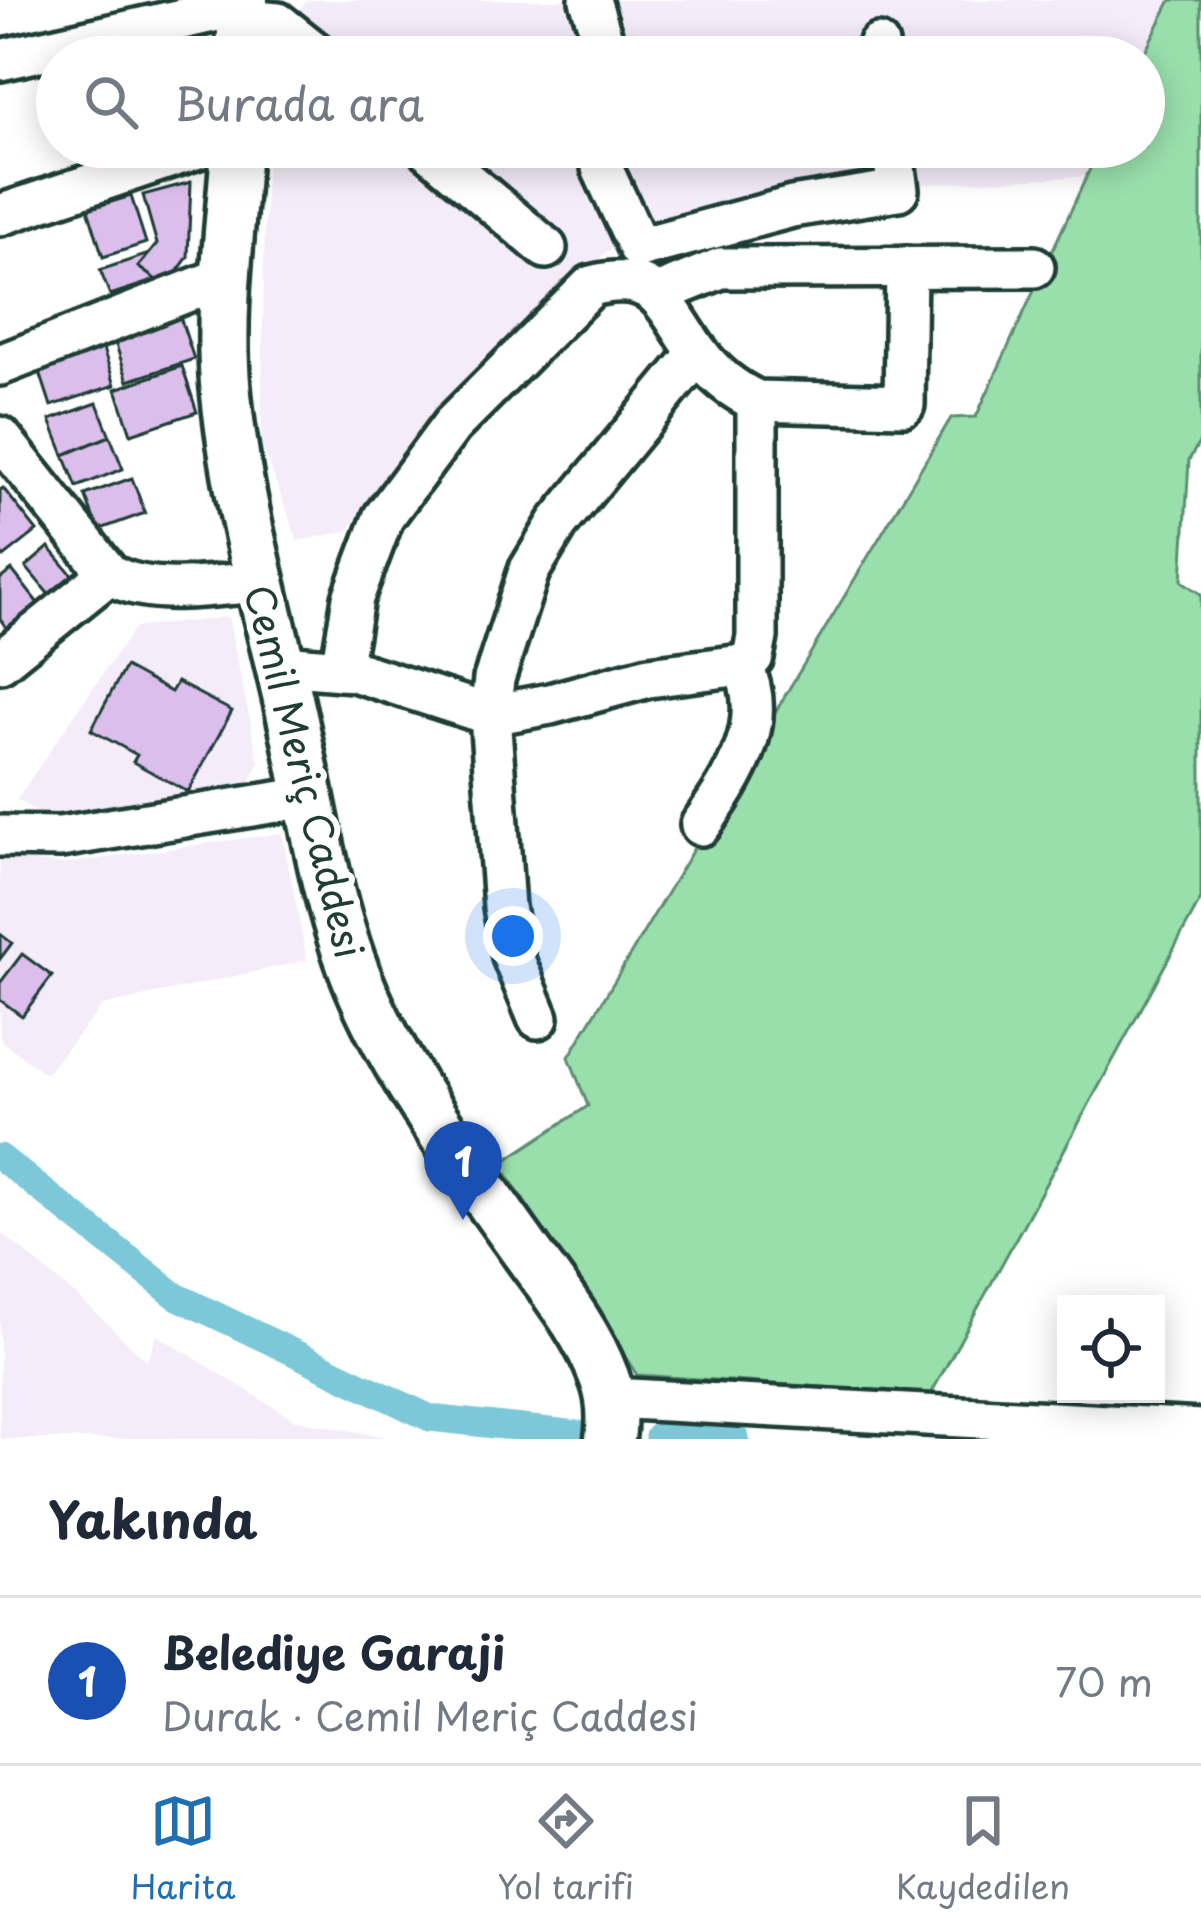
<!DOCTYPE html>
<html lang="tr">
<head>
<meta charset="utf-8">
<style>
  body { margin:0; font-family:"Playpen Sans",sans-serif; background:#f2f2f3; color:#1f2937 }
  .controls { position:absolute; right:36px; bottom:36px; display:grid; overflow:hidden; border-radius:0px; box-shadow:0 6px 30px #0003 }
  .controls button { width:108px; height:108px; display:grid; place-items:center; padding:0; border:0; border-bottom:3px solid #e0e1e3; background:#fff; color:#1f2937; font:60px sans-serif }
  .you { position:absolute; left:513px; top:936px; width:42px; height:42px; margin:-30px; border:9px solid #fff; border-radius:50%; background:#1a73e8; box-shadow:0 0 0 18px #1a73e833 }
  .badge { display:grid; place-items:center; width:78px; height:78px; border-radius:50%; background:#1f6fb2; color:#fff; font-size:39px; font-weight:700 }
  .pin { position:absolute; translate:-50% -99px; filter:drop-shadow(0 3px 6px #0008) }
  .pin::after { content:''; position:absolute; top:63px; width:42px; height:36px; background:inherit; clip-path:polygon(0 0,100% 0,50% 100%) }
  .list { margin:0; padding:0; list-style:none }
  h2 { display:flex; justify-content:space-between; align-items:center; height:156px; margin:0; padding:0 48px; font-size:51px }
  h2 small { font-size:39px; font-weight:400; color:#747a83 }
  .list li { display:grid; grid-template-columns:78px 1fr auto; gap:36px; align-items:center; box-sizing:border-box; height:168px; padding:0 48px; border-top:3px solid #e0e1e3 }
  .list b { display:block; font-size:45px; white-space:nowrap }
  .list p { margin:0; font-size:39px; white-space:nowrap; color:#747a83 }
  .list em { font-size:39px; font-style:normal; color:#747a83 }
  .icon { flex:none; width:66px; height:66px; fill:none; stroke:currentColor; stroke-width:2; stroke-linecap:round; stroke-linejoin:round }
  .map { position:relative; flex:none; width:1201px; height:1439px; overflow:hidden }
  .search { position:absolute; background:#fff; box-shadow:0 6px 30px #0003; left:36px; right:36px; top:36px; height:132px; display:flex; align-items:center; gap:30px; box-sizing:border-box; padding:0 42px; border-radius:66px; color:#747a83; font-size:45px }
  .sheet { height:324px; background:#fff }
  nav { display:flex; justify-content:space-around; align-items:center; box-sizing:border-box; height:168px; border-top:3px solid #e0e1e3; background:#fff; font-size:33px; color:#747a83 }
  nav a { display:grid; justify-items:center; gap:6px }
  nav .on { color:#1f6fb2 }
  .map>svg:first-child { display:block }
</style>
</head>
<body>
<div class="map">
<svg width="1201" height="1439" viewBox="0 0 1201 1439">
  <rect width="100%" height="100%" fill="#fff"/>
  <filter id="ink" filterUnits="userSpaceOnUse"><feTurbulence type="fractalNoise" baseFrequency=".00833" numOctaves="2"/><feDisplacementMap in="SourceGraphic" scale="24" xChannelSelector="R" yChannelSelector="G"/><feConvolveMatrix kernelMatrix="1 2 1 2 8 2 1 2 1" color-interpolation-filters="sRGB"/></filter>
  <g filter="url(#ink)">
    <g fill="#f4ecf9">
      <polygon points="308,0 1173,0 1144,57 268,57 268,46"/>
      <polygon points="266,147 1103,147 1089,176 844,188 607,251 369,497 348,531 298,541 261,443"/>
      <polygon points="228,617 259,763 241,799 62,828 17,799 134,628"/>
      <polygon points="282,833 307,960 102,1006 46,1074 0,1040 0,859 62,864"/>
      <polygon points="0,1231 87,1305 147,1361 157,1335 295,1420 395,1439 0,1439"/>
    </g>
    <polygon fill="#99dfac" stroke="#5c8e70" stroke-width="3" points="1171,0 1201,0 1201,439 1189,460 1182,581 1201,594 1201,899 931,1394 637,1375 500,1164 588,1106 569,1057 951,418 976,417 1100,147 1144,147 1144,57 1142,57"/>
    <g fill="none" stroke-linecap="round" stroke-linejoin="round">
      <g stroke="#7bc8d9" stroke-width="27">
        <polyline points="0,1157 176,1296 430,1418 578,1434"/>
        <polyline points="658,1437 736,1439"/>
      </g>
    </g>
    <g fill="#dcbeec" stroke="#1f3d34" stroke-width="3">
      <polygon points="191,182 188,257 166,287 138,267 157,244 143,195"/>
      <polygon points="131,196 146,243 103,257 88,209"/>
      <polygon points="149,254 138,267 156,280 110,295 100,270"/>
      <polygon points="179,314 194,359 128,381 113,336"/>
      <polygon points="102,346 115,385 51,406 38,366"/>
      <polygon points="182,366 197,412 131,434 116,389"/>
      <polygon points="97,403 110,436 64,455 50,420"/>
      <polygon points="110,436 123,469 77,487 64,455"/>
      <polygon points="132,478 145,513 98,530 85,495"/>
      <polygon points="3,488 37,531 4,557 0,552 0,490"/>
      <polygon points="49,547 79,583 56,603 26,567"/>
      <polygon points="12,570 44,611 12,635 0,619 0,579"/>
      <polygon points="125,667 171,692 177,682 232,711 188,792 133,762 137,755 91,730"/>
      <polygon points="0,934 12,943 0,959"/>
      <polygon points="22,954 52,976 22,1016 0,1000 0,983"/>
    </g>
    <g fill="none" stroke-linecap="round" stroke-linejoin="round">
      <defs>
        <g id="minor">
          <polyline points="590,0 608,57"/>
          <polyline points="244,20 278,23 321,57"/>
          <polyline points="878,45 880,57"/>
          <polyline points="0,60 244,5"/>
          <polyline points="426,147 546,248"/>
          <polyline points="604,147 602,168 639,248 792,207 898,190 892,147"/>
          <polyline points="0,215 201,147"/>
          <polyline points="657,294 721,268 1034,267"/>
          <polyline points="0,365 227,276"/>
          <path d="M0,437L109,574C151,598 212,585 259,582"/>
          <polyline points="0,662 109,574"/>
          <polyline points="281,665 354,671 490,715 550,704 649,677 742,665 753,657 757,637 757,401"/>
          <path d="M341,670L353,598L383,518L452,425L591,286C659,268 665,308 698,353C714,375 733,390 757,401L904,405L906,267"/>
          <path d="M701,825C734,778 771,722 742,665"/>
          <polyline points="0,836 60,837 308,797"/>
          <polyline points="538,1018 513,957 504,907 490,715 494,679 529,571 558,523 698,353"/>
          <polyline points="611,1398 1201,1430"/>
        </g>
        <g id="major">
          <polyline points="241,57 243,0"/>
          <path d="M236,147C231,225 219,305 225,383C235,500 270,615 295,730C314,818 327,910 363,993C403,1085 470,1172 528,1254C556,1293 587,1331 604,1377C612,1397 613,1417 610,1439"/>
        </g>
      </defs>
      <use href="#minor" stroke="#1f3d34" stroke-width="48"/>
      <use href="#major" stroke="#1f3d34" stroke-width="57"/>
      <use href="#minor" stroke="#fff" stroke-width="39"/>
      <use href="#major" stroke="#fff" stroke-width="48"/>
    </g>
  </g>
  <g text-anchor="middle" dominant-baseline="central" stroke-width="12" stroke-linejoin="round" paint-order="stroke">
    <g font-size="39" fill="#1f3d34" stroke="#fff">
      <text transform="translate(306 771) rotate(76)">Cemil Meriç Caddesi</text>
    </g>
  </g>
</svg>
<div class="controls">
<button><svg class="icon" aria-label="locate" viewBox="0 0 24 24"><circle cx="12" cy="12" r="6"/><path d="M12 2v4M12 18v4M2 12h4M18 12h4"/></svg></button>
</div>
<div class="you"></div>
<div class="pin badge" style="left:463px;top:1220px;background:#1a4fb4">1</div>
<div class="search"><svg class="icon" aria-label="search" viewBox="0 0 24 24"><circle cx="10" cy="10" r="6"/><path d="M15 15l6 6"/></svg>Burada ara</div>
</div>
<section class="sheet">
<h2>Yakında<small></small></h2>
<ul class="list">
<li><span class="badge" style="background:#1a4fb4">1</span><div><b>Belediye Garaji</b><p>Durak · Cemil Meriç Caddesi</p></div><em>70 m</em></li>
</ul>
</section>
<nav>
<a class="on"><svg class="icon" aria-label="map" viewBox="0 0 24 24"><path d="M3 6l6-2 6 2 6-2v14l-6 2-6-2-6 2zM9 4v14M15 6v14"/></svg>Harita</a>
<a><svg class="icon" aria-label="directions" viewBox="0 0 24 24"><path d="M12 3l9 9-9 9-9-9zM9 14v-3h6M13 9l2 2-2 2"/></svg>Yol tarifi</a>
<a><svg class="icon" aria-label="saved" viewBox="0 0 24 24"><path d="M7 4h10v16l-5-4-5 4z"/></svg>Kaydedilen</a>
</nav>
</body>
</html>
